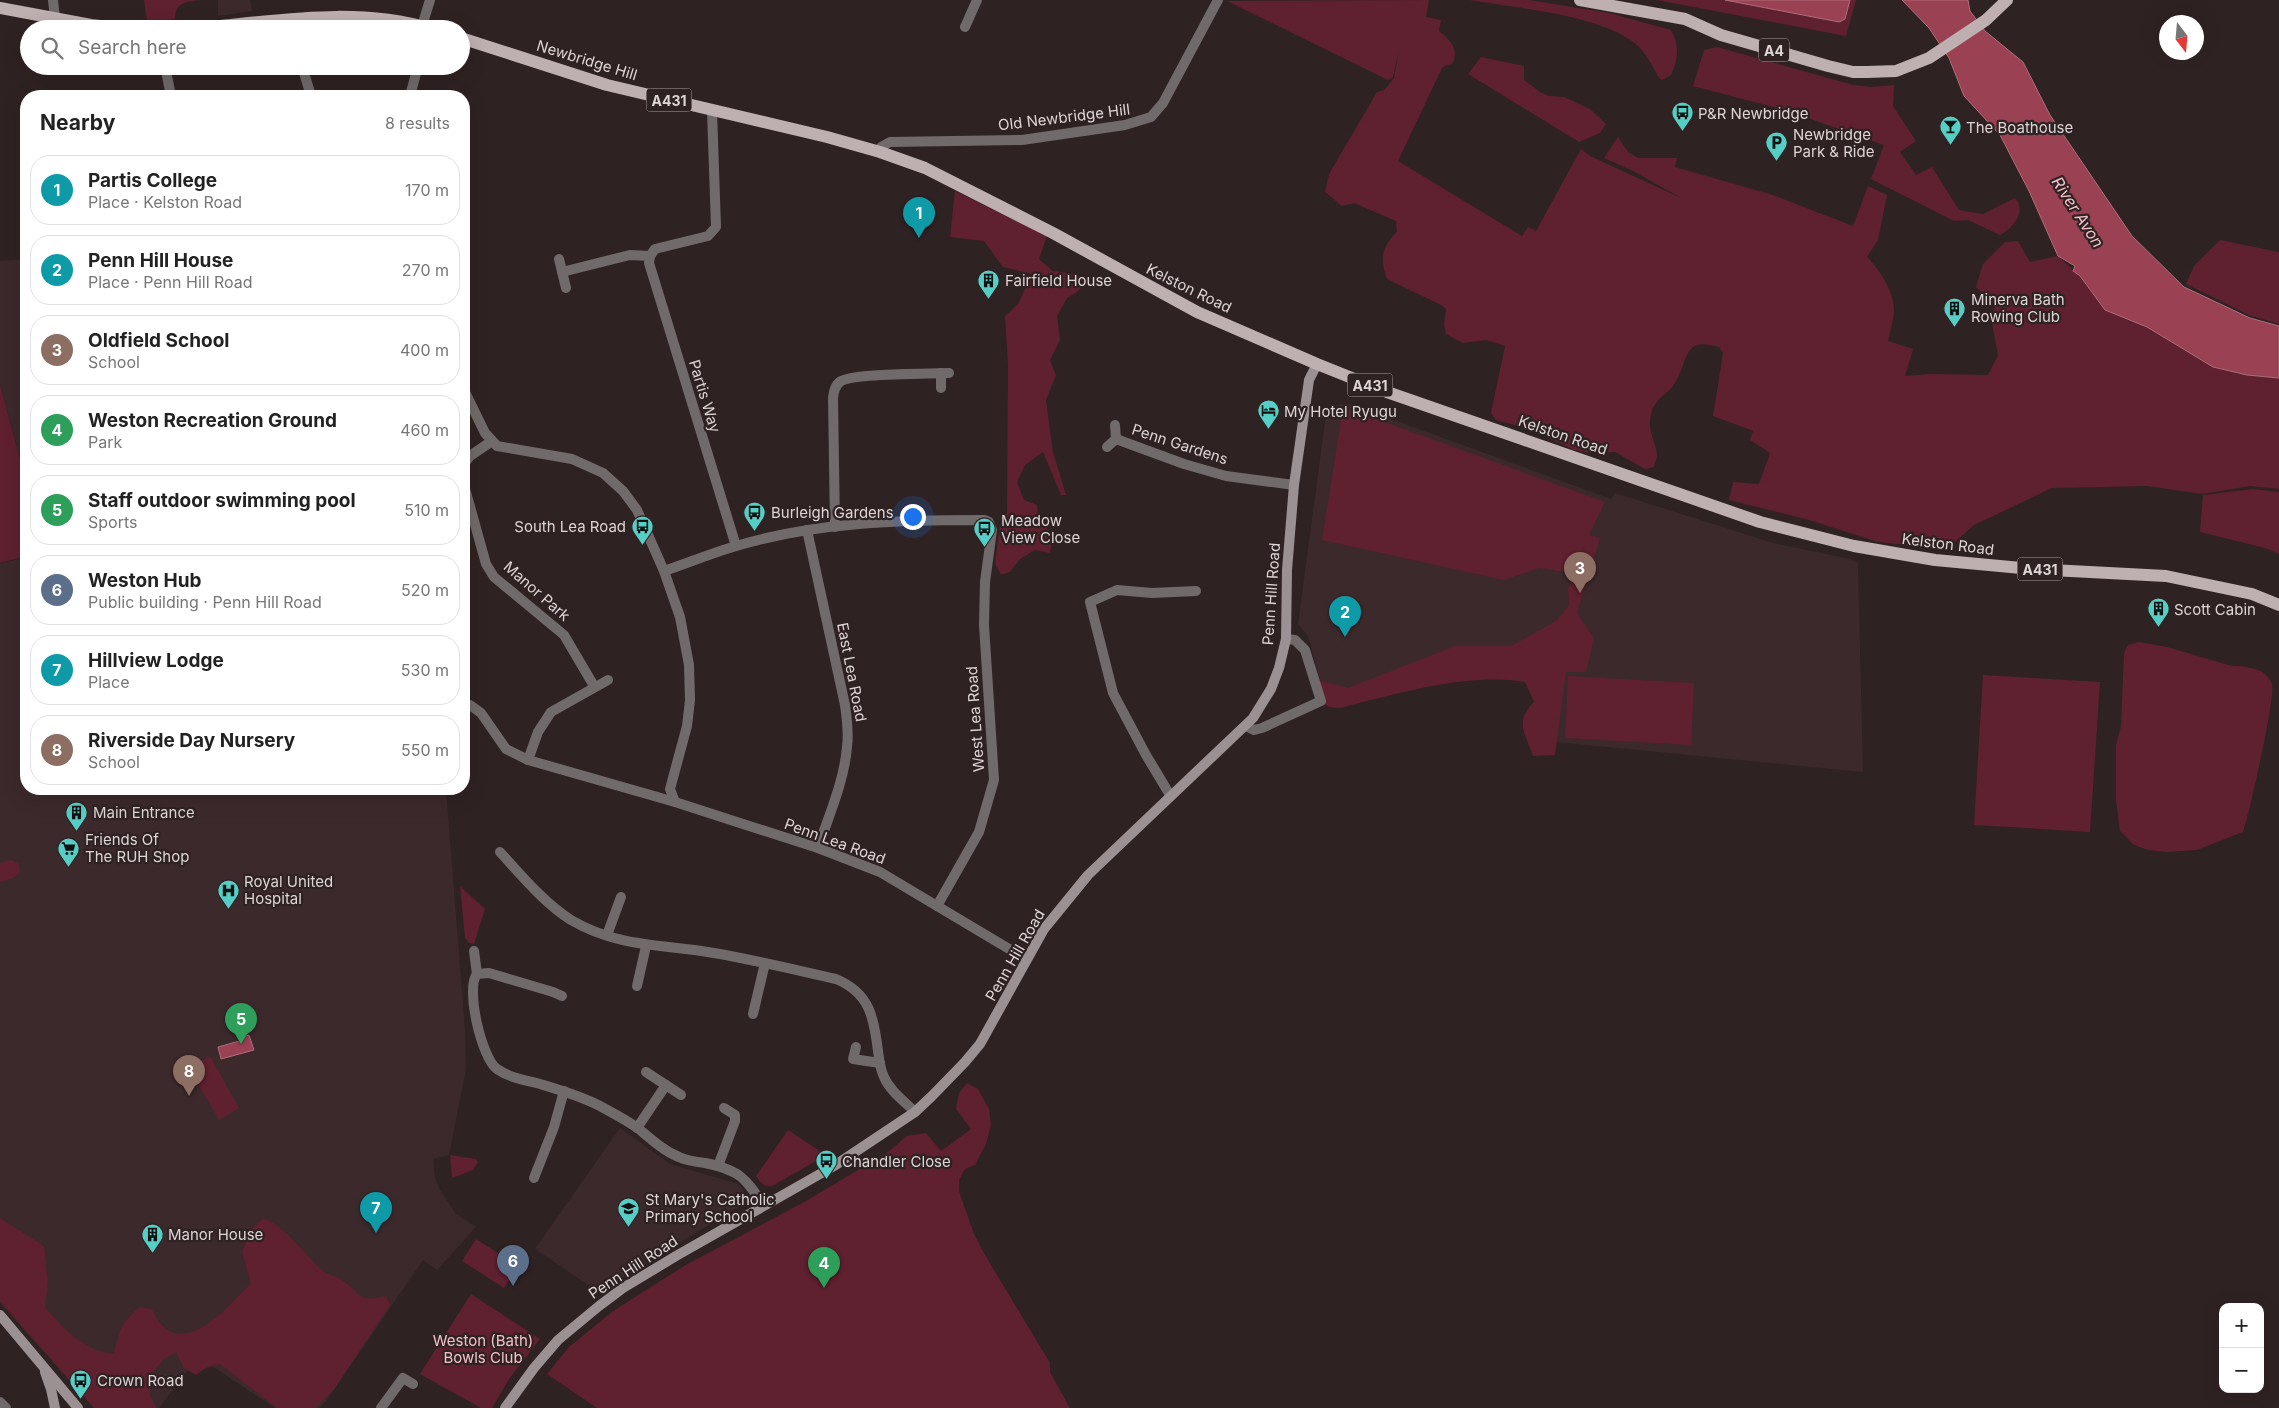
<!DOCTYPE html>
<html lang="en">
<head>
<meta charset="utf-8">
<style>
  body { margin:0; font-family:Inter,sans-serif; background:#f2f2f2; color:#222 }
  .controls { position:absolute; right:15px; bottom:15px; display:grid; overflow:hidden; border-radius:10px; box-shadow:0 5px 20px #0002 }
  .controls button { width:45px; height:45px; display:grid; place-items:center; padding:0; border:0; border-bottom:1px solid #e0e0e0; background:#fff; color:#222; font:25px sans-serif }
  .compass { position:absolute; left:2159px; top:15px; width:45px; height:45px; border-radius:50%; background:#fff; box-shadow:0 5px 20px #0002; rotate:164deg }
  .you { position:absolute; left:912px; top:516px; width:18px; height:18px; margin:-12px; border:4px solid #fff; border-radius:50%; background:#1a73e8; box-shadow:0 0 0 8px #1a73e833 }
  .badge { display:grid; place-items:center; width:32px; height:32px; border-radius:50%; background:#2563eb; color:#fff; font-size:16px; font-weight:700 }
  .pin { position:absolute; translate:-50% -41px; filter:drop-shadow(0 1px 2px #0008) }
  .pin::after { content:''; position:absolute; top:26px; width:18px; height:15px; background:inherit; clip-path:polygon(0 0,100% 0,50% 100%) }
  .list { margin:0; padding:0; list-style:none }
  h2 { display:flex; justify-content:space-between; align-items:center; height:65px; margin:0; padding:0 20px; font-size:21px }
  h2 small { font-size:16px; font-weight:400; color:#767676 }
  .list li { display:grid; grid-template-columns:32px 1fr auto; gap:15px; align-items:center; box-sizing:border-box; height:70px; margin:0 10px 10px; padding:0 10px; border:1px solid #e0e0e0; border-radius:20px }
  .list b { display:block; font-size:19px; white-space:nowrap }
  .list p { margin:0; font-size:16px; white-space:nowrap; color:#767676 }
  .list em { font-size:16px; font-style:normal; color:#767676 }
  .icon { flex:none; width:28px; height:28px; fill:none; stroke:currentColor; stroke-width:2; stroke-linecap:round; stroke-linejoin:round }
  .map { position:relative; flex:none; width:2279px; height:1408px; overflow:hidden }
  .search { position:absolute; background:#fff; box-shadow:0 5px 20px #0002; left:20px; top:20px; width:450px; height:55px; display:flex; align-items:center; gap:12px; box-sizing:border-box; padding:0 18px; border-radius:28px; color:#767676; font-size:19px }
  .panel { position:absolute; background:#fff; box-shadow:0 5px 20px #0002; left:20px; top:90px; width:450px; height:705px; border-radius:20px }
  .map>svg:first-child { display:block }
</style>
</head>
<body>
<div class="map">
<svg width="2279" height="1408" viewBox="0 0 2279 1408">
  <rect width="100%" height="100%" fill="#2f2223"/>
  <g fill="#3c292c">
    <polygon points="218,0 250,0 252,11 218,16"/>
    <polygon points="26,259 26,479 0,385 0,261"/>
    <polygon points="1347,403 1611,499 1615,493 1773,543 1850,559 1858,563 1863,772 1556,742 1547,655 1325,696 1308,636 1298,624 1327,407"/>
    <polygon points="26,557 26,789 446,789 465,1030 466,1069 449,1155 433,1159 435,1178 440,1190 456,1214 476,1227 437,1270 423,1260 327,1400 319,1408 275,1408 198,1357 159,1408 94,1408 0,1303 0,564"/>
    <polygon points="620,1128 670,1164 738,1184 744,1191 747,1198 743,1204 607,1287 599,1289 590,1286 535,1249"/>
  </g>
  <g fill="#5f202f">
    <path d="M144,0H199C185,2 175,3 175,19L147,22Z"/>
    <path d="M1429,0L1426,17L1441,20L1439,31C1450,40 1460,49 1452,64L1447,65L1442,68L1398,161L1522,236L1528,227L1536,231L1581,149L1590,156L1683,199L1633,171L1604,158L1618,137L1628,152L1638,158H1677L1675,167L1773,195L1853,226L1868,186L1887,195L1878,240L1867,257C1880,270 1893,290 1894,309C1894,319 1890,331 1888,341L1913,349L1905,376L1930,374L1988,375L1998,355L1992,323L1994,306L1976,287L1983,264L2005,242L2018,241L2030,262L2058,256L2080,277L2105,310L2147,327L2213,367L2247,375L2279,378V489L2250,486L2202,494L2147,486L2052,488L1974,525L1947,549L1878,542L1809,520L1729,500L1733,482L1759,484L1770,453L1750,440L1753,431L1713,416L1723,353L1719,347C1683,336 1689,359 1676,381C1668,397 1652,396 1650,422C1649,434 1657,445 1657,456C1657,459 1654,464 1654,467L1645,469L1615,452L1591,453L1574,450L1530,429L1496,420L1491,413L1505,346L1486,340L1463,343L1446,334L1444,325L1446,309L1441,305L1387,279C1380,260 1381,247 1397,232L1396,221L1354,203L1342,206L1325,192L1329,174L1377,92L1384,90L1394,78L1399,50L1393,77L1388,80L1227,1Z"/>
    <path d="M1469,0H1529L1609,13L1671,30C1680,45 1678,60 1671,75L1662,80L1659,78C1652,65 1645,50 1632,41C1594,14 1516,8 1469,0Z"/>
    <polygon points="1657,0 1856,0 1846,36"/>
    <path d="M1717,47L1853,85L1871,87L1894,85L1893,106L1916,141L1900,152L1916,175L1932,167L1959,210L1983,214L2015,198C2027,212 2013,228 2000,235L1968,220L1954,221L1871,179L1884,145L1785,110L1693,86L1704,50Z"/>
    <polygon points="1481,57 1524,66 1524,80 1540,92 1549,96 1564,97 1590,109 1606,124 1600,133 1579,142 1468,74"/>
    <polygon points="955,191 1047,236 1039,259 1053,271 1069,273 1088,279 1077,292 1067,298 1057,316 1060,340 1050,360 1056,375 1046,400 1053,452 1066,495 1061,495 1043,452 1025,465 1017,482 1024,500 1037,505 1039,524 1054,533 1050,553 1035,550 1020,559 1010,572 1001,575 995,563 1000,524 1007,513 1008,364 1005,316 1018,304 1032,274 1003,267 984,241 950,237"/>
    <polygon points="2220,240 2279,252 2279,324 2249,315 2186,284 2194,266"/>
    <polygon points="0,385 26,481 26,556 0,563"/>
    <path d="M1343,407L1605,502L1589,535L1600,538L1577,613L1594,638L1586,672H1566L1555,755L1533,756C1525,732 1514,722 1534,702L1525,682C1468,672 1396,694 1340,708L1329,707L1321,701L1318,680L1348,688L1455,646H1511L1556,621L1569,605L1568,590L1587,541L1572,573L1539,568L1504,580L1322,540Z"/>
    <polygon points="2253,489 2279,492 2279,554 2265,548 2200,532 2203,495"/>
    <path d="M2139,642L2167,647L2232,666C2245,666 2267,668 2272,684C2276,696 2249,815 2243,832L2197,850L2167,852L2148,850L2134,845L2120,831L2116,800V745L2121,726L2124,653L2128,645Z"/>
    <polygon points="1983,675 2100,682 2090,832 1974,825"/>
    <polygon points="1568,676 1694,683 1691,745 1565,738"/>
    <polygon points="11,860 19,864 20,872 13,878 0,882 0,863"/>
    <polygon points="460,886 485,909 474,944 469,943 465,938"/>
    <polygon points="210,1056 239,1108 219,1120 189,1068"/>
    <polygon points="967,1083 978,1089 989,1109 991,1125 986,1144 975,1165 965,1169 959,1180 959,1191 974,1234 985,1255 1050,1363 1050,1372 1070,1408 597,1408 547,1374 569,1347 613,1311 684,1266 806,1201 888,1152 907,1136 926,1133 941,1151 971,1129 956,1109 959,1093"/>
    <path d="M788,1130L826,1155L774,1185C764,1188 761,1183 756,1176Z"/>
    <polygon points="450,1155 476,1159 478,1162 473,1170 452,1178"/>
    <path d="M0,1218L44,1246L48,1283L45,1307C62,1328 86,1352 114,1354C119,1331 121,1322 140,1307L152,1309C177,1367 226,1309 251,1283L242,1252L252,1229L264,1218C288,1229 302,1252 322,1270C327,1275 336,1276 342,1280C364,1295 356,1303 386,1296L390,1305L334,1389L315,1408H277L220,1364L206,1368L196,1375L184,1368L176,1352L164,1359L150,1375V1395L156,1408H94L0,1301Z"/>
    <polygon points="476,1239 518,1266 504,1288 462,1261"/>
    <polygon points="471,1294 540,1339 509,1379 492,1408 481,1408 420,1374"/>
  </g>
  <g fill="#9a4154" stroke="#ae6d7b">
    <polygon points="1725,0 1850,0 1845,19 1839,22"/>
    <polygon points="1902,0 1968,0 1970,11 1985,31 2023,62 2050,115 2132,236 2184,287 2250,318 2279,326 2279,378 2247,375 2213,367 2147,327 2105,310 2080,276 2073,271 2075,266 2058,256 2029,191 2000,135 1964,96 1949,58 1929,28"/>
    <polygon points="249,1035 254,1050 221,1059 218,1047 243,1040 243,1037"/>
  </g>
  <g fill="none" stroke-linecap="round" stroke-linejoin="round">
    <g stroke="#716a6b" stroke-width="10">
      <polyline points="53,0 55,18"/>
      <polyline points="422,26 430,0"/>
      <polyline points="965,27 977,0"/>
      <polyline points="165,66 171,96"/>
      <polyline points="302,66 311,96"/>
      <polyline points="410,96 418,66"/>
      <polyline points="712,111 716,227 708,236 655,249 650,256 649,263 736,546"/>
      <polyline points="880,152 881,147 890,142 1022,140 1125,125 1151,117 1163,103 1218,0"/>
      <polyline points="559,259 566,288"/>
      <polyline points="562,272 630,255 650,256"/>
      <polyline points="941,373 941,388"/>
      <polyline points="464,390 485,433 497,446 572,459 603,473 623,491 637,510 664,571 680,617 689,665 690,700 687,726 670,789 675,802 818,848 880,872 1026,959"/>
      <polyline points="1116,439 1184,464 1226,476 1294,485"/>
      <polyline points="1107,447 1116,439 1115,425"/>
      <polyline points="464,464 470,456 492,441"/>
      <polyline points="464,485 486,564 494,577 564,635 594,686"/>
      <path d="M835,527L833,398C834,391 835,385 841,381C855,373 929,374 949,373"/>
      <path d="M807,530L845,705C847,719 849,733 847,747C844,782 829,815 818,848"/>
      <path d="M664,571C688,563 712,553 736,546C816,522 901,520 984,520L989,522L992,530L985,582L984,625L994,780L979,832L937,906"/>
      <polyline points="470,705 481,713 506,749 528,760 538,732 551,712 608,680"/>
      <polyline points="1246,726 1254,730 1262,728 1321,701 1305,650 1295,640 1286,639"/>
      <polyline points="528,760 675,802"/>
      <polyline points="1170,795 1146,755 1113,693 1090,602 1117,590 1152,593 1196,591"/>
      <path d="M500,852C521,875 544,903 571,920C619,948 662,944 714,953C755,960 795,970 836,979C870,993 874,1018 878,1051C879,1059 880,1069 884,1077C890,1091 904,1101 915,1112"/>
      <polyline points="607,935 621,897"/>
      <polyline points="474,951 477,974"/>
      <polyline points="637,986 646,946"/>
      <path d="M562,996L553,992L489,973L477,974C465,988 482,1059 497,1069C510,1078 525,1080 540,1084C560,1090 581,1096 600,1106C613,1113 628,1121 639,1129C652,1140 664,1151 679,1157C687,1161 697,1162 705,1163C739,1170 745,1177 763,1205"/>
      <polyline points="753,1014 765,963"/>
      <polyline points="856,1047 853,1059 880,1063"/>
      <polyline points="646,1072 681,1095"/>
      <polyline points="637,1128 666,1085"/>
      <polyline points="718,1166 735,1121 735,1115 724,1108"/>
      <polyline points="534,1178 554,1127 564,1091"/>
      <polyline points="0,1402 6,1408"/>
      <polyline points="381,1408 403,1378 413,1384"/>
    </g>
    <g stroke="#9c9192" stroke-width="10">
      <polyline points="0,1315 78,1408"/>
      <polyline points="45,1372 51,1389 55,1408"/>
      <polyline points="505,1408 534,1368 558,1340 599,1306 623,1288 676,1256 834,1166 915,1112 932,1096 965,1062 980,1044 1044,929 1088,875 1253,718 1271,689 1279,668 1286,639 1287,570 1294,485 1309,380 1317,364"/>
    </g>
    <g stroke="#beafb1" stroke-width="12">
      <polyline points="1580,0 1685,19 1721,35 1828,66 1853,72 1867,72 1896,71 1929,58 1986,20 2007,0"/>
      <polyline points="0,8 91,25 129,29"/>
      <path d="M186,29C267,23 352,5 431,29"/>
      <polyline points="461,38 607,85 827,137 880,152 925,168 1053,233 1197,312 1317,364 1387,392 1760,522 1854,546 1935,560 2032,569 2166,576 2252,594 2279,605"/>
    </g>
  </g>
  <defs>
    <symbol id="bus-pin" viewBox="-11 -11 22 30"><path d="M0 17L-7.5 6A9.5 9.5 0 1 1 7.5 6Z" fill="#55cec5" stroke="#2f2223"/><path d="M-5-6H5V4H4V6H2V4H-2V6H-4V4H-5ZM-3.5-4V0h7V-4ZM-3.5 1.2v1.5H-2V1.2ZM2 1.2v1.5H3.5V1.2Z" fill="#111"/></symbol>
    <symbol id="bar-pin" viewBox="-11 -11 22 30"><path d="M0 17L-7.5 6A9.5 9.5 0 1 1 7.5 6Z" fill="#55cec5" stroke="#2f2223"/><path d="M-6-5H6L.8 .8V4.5H3.5V6h-7V4.5H-.8V.8Z" fill="#111"/></symbol>
    <symbol id="parking-pin" viewBox="-11 -11 22 30"><path d="M0 17L-7.5 6A9.5 9.5 0 1 1 7.5 6Z" fill="#55cec5" stroke="#2f2223"/><path d="M-3.5-5.5H1a3.5 3.5 0 0 1 0 7H-1V5.5H-3.5ZM-1-3.4V-.6H.8a1.4 1.4 0 0 0 0-2.8Z" fill="#111"/></symbol>
    <symbol id="building-pin" viewBox="-11 -11 22 30"><path d="M0 17L-7.5 6A9.5 9.5 0 1 1 7.5 6Z" fill="#55cec5" stroke="#2f2223"/><path d="M-4-6H4V6H1V3H-1V6H-4ZM-2.5-4.3h1.7v1.8h-1.7ZM.8-4.3h1.7v1.8H.8ZM-2.5-1h1.7V.8h-1.7ZM.8-1h1.7V.8H.8Z" fill="#111"/></symbol>
    <symbol id="hotel-pin" viewBox="-11 -11 22 30"><path d="M0 17L-7.5 6A9.5 9.5 0 1 1 7.5 6Z" fill="#55cec5" stroke="#2f2223"/><path d="M-6-4.5h1.5V1H6V5H4.5V3h-9V5H-6ZM-4 0a1.8 1.8 0 1 1 3.6 0ZM.5 0V-2.5h3Q6-2.5 6 0Z" fill="#111"/></symbol>
    <symbol id="supermarket-pin" viewBox="-11 -11 22 30"><path d="M0 17L-7.5 6A9.5 9.5 0 1 1 7.5 6Z" fill="#55cec5" stroke="#2f2223"/><path d="M-6-5.5h2.5l.6 2H6L4.5 2H-2.5L-4.4-4H-6ZM-1.5 3.2a1.3 1.3 0 1 0 .1 0ZM3 3.2a1.3 1.3 0 1 0 .1 0Z" fill="#111"/></symbol>
    <symbol id="hospital-pin" viewBox="-11 -11 22 30"><path d="M0 17L-7.5 6A9.5 9.5 0 1 1 7.5 6Z" fill="#55cec5" stroke="#2f2223"/><path d="M-5-5h3v3.5h4V-5h3V5h-3V1.5h-4V5h-3Z" fill="#111"/></symbol>
    <symbol id="school-pin" viewBox="-11 -11 22 30"><path d="M0 17L-7.5 6A9.5 9.5 0 1 1 7.5 6Z" fill="#55cec5" stroke="#2f2223"/><path d="M0-5L7-2L0 1L-7-2ZM-4 1L0 2.5L4 1V4Q0 6-4 4Z" fill="#111"/></symbol>
  </defs>
  <g fill-rule="evenodd">
    <use href="#bus-pin" x="1670" y="100" width="25" height="34"/>
    <use href="#bar-pin" x="1938" y="114" width="25" height="34"/>
    <use href="#parking-pin" x="1764" y="130" width="25" height="34"/>
    <use href="#building-pin" x="976" y="268" width="25" height="34"/>
    <use href="#building-pin" x="1942" y="296" width="25" height="34"/>
    <use href="#hotel-pin" x="1256" y="398" width="25" height="34"/>
    <use href="#bus-pin" x="742" y="500" width="25" height="34"/>
    <use href="#bus-pin" x="630" y="514" width="25" height="34"/>
    <use href="#bus-pin" x="972" y="516" width="25" height="34"/>
    <use href="#building-pin" x="2146" y="596" width="25" height="34"/>
    <use href="#building-pin" x="64" y="800" width="25" height="34"/>
    <use href="#supermarket-pin" x="56" y="836" width="25" height="34"/>
    <use href="#hospital-pin" x="216" y="878" width="25" height="34"/>
    <use href="#bus-pin" x="814" y="1148" width="25" height="34"/>
    <use href="#school-pin" x="616" y="1196" width="25" height="34"/>
    <use href="#building-pin" x="140" y="1222" width="25" height="34"/>
    <use href="#bus-pin" x="68" y="1368" width="25" height="34"/>
  </g>
  <g text-anchor="middle" dominant-baseline="central" stroke-width="4.5" stroke-linejoin="round" paint-order="stroke">
    <g fill="#2f2223" stroke="#aa9fa0" stroke-width="1">
      <rect x="1759" y="38.5" width="30" height="23" rx="4"/>
      <rect x="646.5" y="88.5" width="45" height="23" rx="4"/>
      <rect x="1347.5" y="373.5" width="45" height="23" rx="4"/>
      <rect x="2017.5" y="557.5" width="45" height="23" rx="4"/>
    </g>
    <g font-size="14" font-weight="bold" fill="#ded5d6">
      <text x="1774" y="50">A4</text>
      <text x="669" y="100">A431</text>
      <text x="1370" y="385">A431</text>
      <text x="2040" y="569">A431</text>
    </g>
    <g font-size="15" fill="#ded5d6" stroke="#2f2223">
      <text transform="translate(587 60) rotate(17)">Newbridge Hill</text>
      <text transform="translate(1064 117) rotate(-7)">Old Newbridge Hill</text>
      <text transform="translate(1189 288) rotate(26)">Kelston Road</text>
      <text transform="translate(705 396) rotate(73)">Partis Way</text>
      <text transform="translate(1563 435) rotate(19)">Kelston Road</text>
      <text transform="translate(1180 444) rotate(18)">Penn Gardens</text>
      <text transform="translate(1948 544) rotate(7)">Kelston Road</text>
      <text transform="translate(537 591) rotate(41)">Manor Park</text>
      <text transform="translate(1271 594) rotate(-86)">Penn Hill Road</text>
      <text transform="translate(852 672) rotate(79)">East Lea Road</text>
      <text transform="translate(975 719) rotate(-94)">West Lea Road</text>
      <text transform="translate(835 841) rotate(20)">Penn Lea Road</text>
      <text transform="translate(1015 955) rotate(-60)">Penn Hill Road</text>
      <text transform="translate(633 1267) rotate(-33)">Penn Hill Road</text>
    </g>
    <g font-size="15" fill="#ded5d6" stroke="#2f2223" text-anchor="start">
      <text x="1698" y="113">P&amp;R Newbridge</text>
      <text x="1966" y="127">The Boathouse</text>
      <text x="1793" y="134">Newbridge<tspan x="1793" dy="17">Park &amp; Ride</tspan></text>
      <text x="1005" y="280">Fairfield House</text>
      <text x="1971" y="299">Minerva Bath<tspan x="1971" dy="17">Rowing Club</tspan></text>
      <text x="1284" y="411">My Hotel Ryugu</text>
      <text x="771" y="512">Burleigh Gardens</text>
      <text x="1001" y="520">Meadow<tspan x="1001" dy="17">View Close</tspan></text>
      <text x="626" y="526" text-anchor="end">South Lea Road</text>
      <text x="2174" y="609">Scott Cabin</text>
      <text x="93" y="812">Main Entrance</text>
      <text x="85" y="839">Friends Of<tspan x="85" dy="17">The RUH Shop</tspan></text>
      <text x="244" y="881">Royal United<tspan x="244" dy="17">Hospital</tspan></text>
      <text x="842" y="1161">Chandler Close</text>
      <text x="645" y="1199">St Mary's Catholic<tspan x="645" dy="17">Primary School</tspan></text>
      <text x="168" y="1234">Manor House</text>
      <text x="97" y="1380">Crown Road</text>
    </g>
    <g font-size="15" fill="#f4c0c8" stroke="#2f2223">
      <text x="483" y="1340">Weston (Bath)<tspan x="483" dy="17">Bowls Club</tspan></text>
    </g>
    <g font-size="16" font-style="italic" fill="#f7c3ca" stroke="#2f2223">
      <text transform="translate(2078 212) rotate(57)">River Avon</text>
    </g>
  </g>
</svg>
<div class="controls">
<button>+</button>
<button>−</button>
</div>
<svg class="compass" viewBox="-18 -18 36 36"><path d="M0-13l5 13h-10z" fill="#e53935"/><path d="M0 13l5-13h-10z" fill="#767676"/></svg>
<div class="you"></div>
<div class="pin badge" style="left:919px;top:238px;background:#0f9aa8">1</div>
<div class="pin badge" style="left:1345px;top:637px;background:#0f9aa8">2</div>
<div class="pin badge" style="left:1580px;top:593px;background:#8d6e63">3</div>
<div class="pin badge" style="left:824px;top:1288px;background:#2e9e5b">4</div>
<div class="pin badge" style="left:241px;top:1044px;background:#2e9e5b">5</div>
<div class="pin badge" style="left:513px;top:1286px;background:#5c6f8a">6</div>
<div class="pin badge" style="left:376px;top:1233px;background:#0f9aa8">7</div>
<div class="pin badge" style="left:189px;top:1096px;background:#8d6e63">8</div>
<div class="search"><svg class="icon" aria-label="search" viewBox="0 0 24 24"><circle cx="10" cy="10" r="6"/><path d="M15 15l6 6"/></svg>Search here</div>
<section class="panel">
<h2>Nearby<small>8 results</small></h2>
<ul class="list">
<li><span class="badge" style="background:#0f9aa8">1</span><div><b>Partis College</b><p>Place · Kelston Road</p></div><em>170 m</em></li>
<li><span class="badge" style="background:#0f9aa8">2</span><div><b>Penn Hill House</b><p>Place · Penn Hill Road</p></div><em>270 m</em></li>
<li><span class="badge" style="background:#8d6e63">3</span><div><b>Oldfield School</b><p>School</p></div><em>400 m</em></li>
<li><span class="badge" style="background:#2e9e5b">4</span><div><b>Weston Recreation Ground</b><p>Park</p></div><em>460 m</em></li>
<li><span class="badge" style="background:#2e9e5b">5</span><div><b>Staff outdoor swimming pool</b><p>Sports</p></div><em>510 m</em></li>
<li><span class="badge" style="background:#5c6f8a">6</span><div><b>Weston Hub</b><p>Public building · Penn Hill Road</p></div><em>520 m</em></li>
<li><span class="badge" style="background:#0f9aa8">7</span><div><b>Hillview Lodge</b><p>Place</p></div><em>530 m</em></li>
<li><span class="badge" style="background:#8d6e63">8</span><div><b>Riverside Day Nursery</b><p>School</p></div><em>550 m</em></li>
</ul>
</section>
</div>
</body>
</html>
